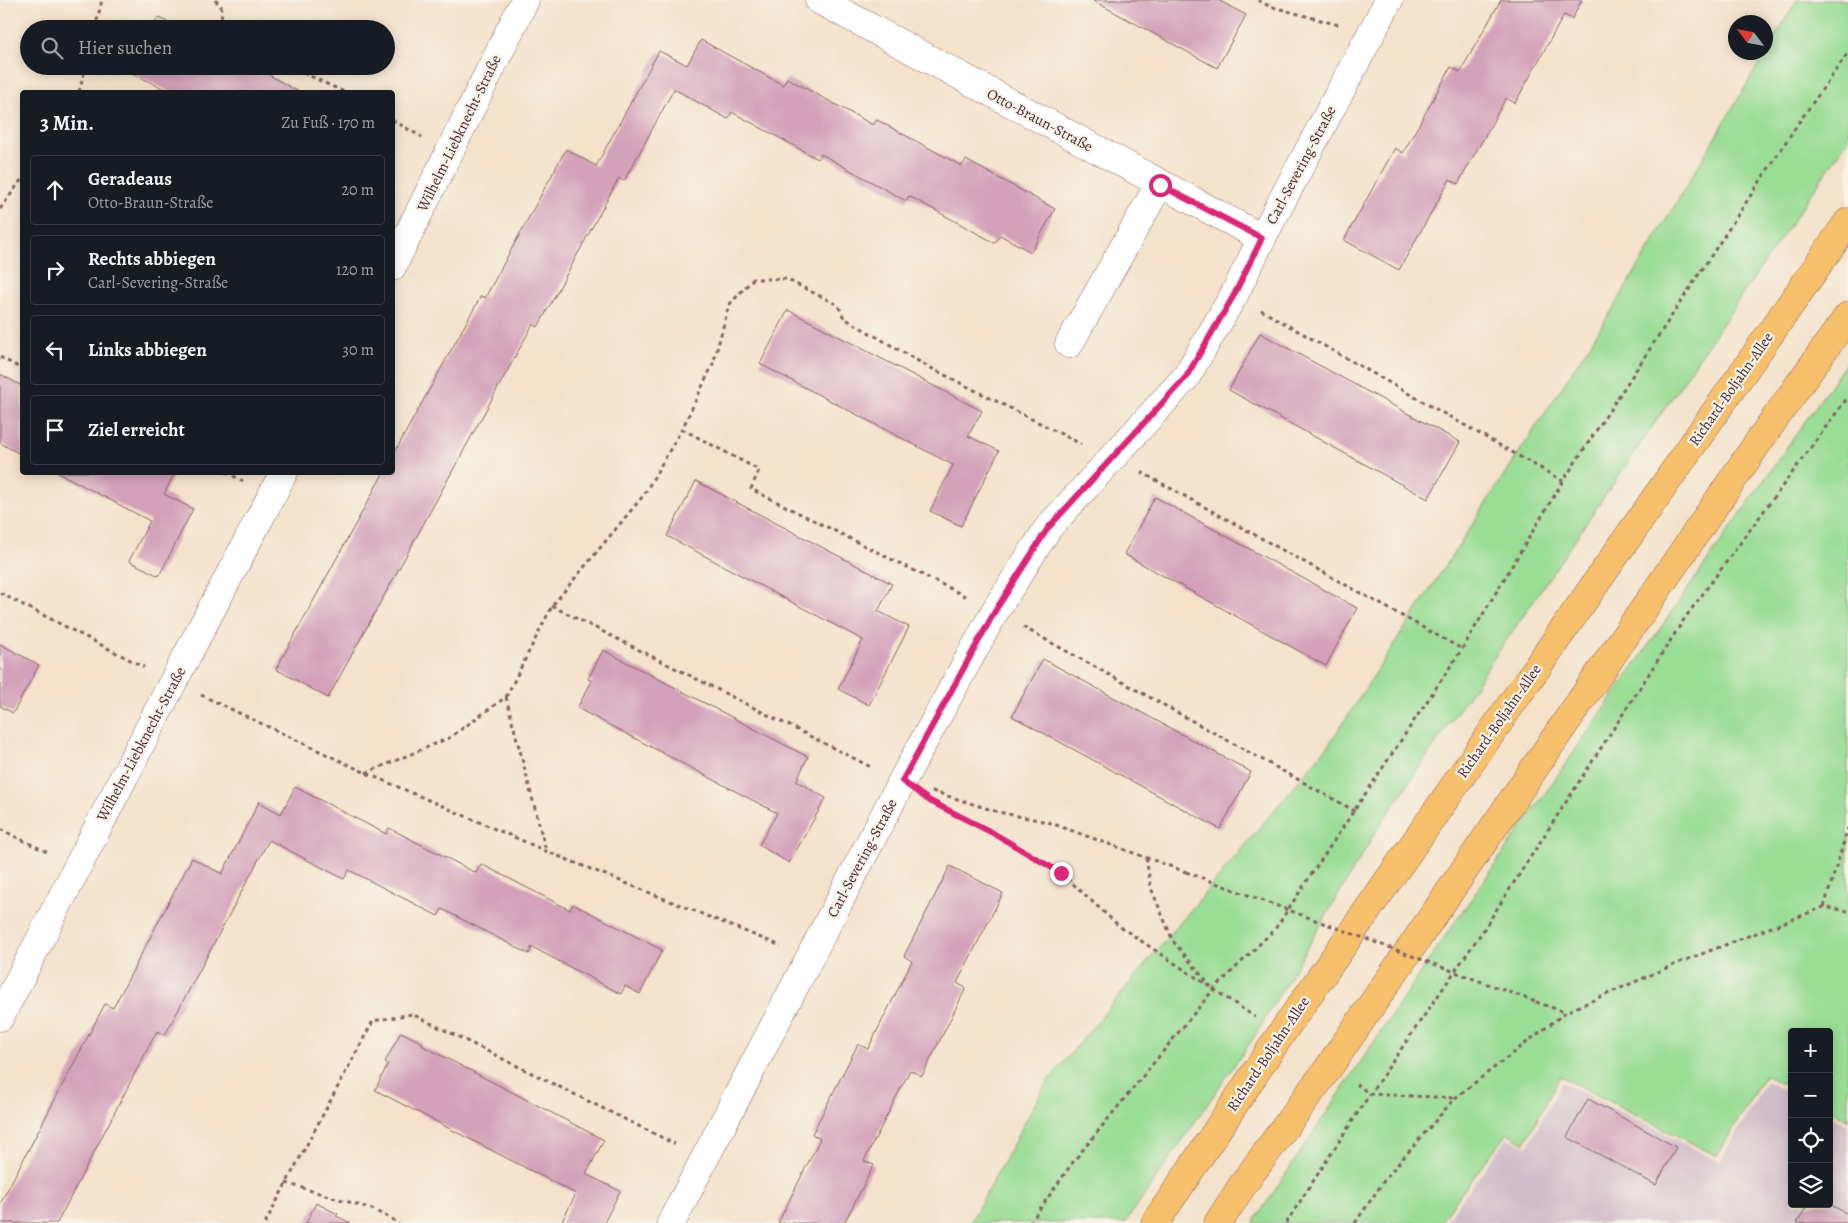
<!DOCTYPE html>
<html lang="de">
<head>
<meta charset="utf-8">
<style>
  body { margin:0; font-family:Alegreya,serif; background:#20242c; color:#f1f3f6 }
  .controls { position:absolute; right:15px; bottom:15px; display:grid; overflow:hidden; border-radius:5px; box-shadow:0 2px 12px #0003 }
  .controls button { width:45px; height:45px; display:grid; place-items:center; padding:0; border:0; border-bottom:1px solid #363941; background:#171b24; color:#f1f3f6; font:25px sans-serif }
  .compass { position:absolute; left:1728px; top:15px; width:45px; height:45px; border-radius:50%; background:#171b24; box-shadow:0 2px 12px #0003; rotate:302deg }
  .stop { position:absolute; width:15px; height:15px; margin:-11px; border:4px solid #db2777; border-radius:50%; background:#fff }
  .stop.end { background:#db2777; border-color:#fff; box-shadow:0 1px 5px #0008 }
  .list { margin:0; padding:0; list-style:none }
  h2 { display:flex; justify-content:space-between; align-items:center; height:65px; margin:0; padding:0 20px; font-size:21px }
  h2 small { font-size:16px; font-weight:400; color:#9ea1a6 }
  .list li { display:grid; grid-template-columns:32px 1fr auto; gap:15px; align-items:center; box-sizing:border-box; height:70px; margin:0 10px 10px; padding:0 10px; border:1px solid #363941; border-radius:5px }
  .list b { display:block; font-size:19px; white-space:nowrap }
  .list p { margin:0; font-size:16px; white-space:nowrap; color:#9ea1a6 }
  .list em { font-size:16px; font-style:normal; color:#9ea1a6 }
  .icon { flex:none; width:28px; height:28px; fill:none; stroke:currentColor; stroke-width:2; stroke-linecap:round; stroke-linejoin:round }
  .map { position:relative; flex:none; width:1848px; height:1223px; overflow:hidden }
  .search { position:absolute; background:#171b24; box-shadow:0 2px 12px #0003; left:20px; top:20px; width:375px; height:55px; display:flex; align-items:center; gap:12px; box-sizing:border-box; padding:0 18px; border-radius:28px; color:#9ea1a6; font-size:19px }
  .panel { position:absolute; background:#171b24; box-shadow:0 2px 12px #0003; left:20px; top:90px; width:375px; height:385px; border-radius:5px }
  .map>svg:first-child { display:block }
</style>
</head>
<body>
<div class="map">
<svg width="1848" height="1223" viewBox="0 0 1848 1223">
  <rect width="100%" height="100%" fill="#f7f3e8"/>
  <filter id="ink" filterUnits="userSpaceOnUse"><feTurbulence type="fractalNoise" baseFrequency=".02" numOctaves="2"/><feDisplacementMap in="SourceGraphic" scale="10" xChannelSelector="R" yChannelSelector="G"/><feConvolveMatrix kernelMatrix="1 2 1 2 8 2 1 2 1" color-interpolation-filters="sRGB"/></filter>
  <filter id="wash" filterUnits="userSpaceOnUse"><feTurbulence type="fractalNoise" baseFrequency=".0096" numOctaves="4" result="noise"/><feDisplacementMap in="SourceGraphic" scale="20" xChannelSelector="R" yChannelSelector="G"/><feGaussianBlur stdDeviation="1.12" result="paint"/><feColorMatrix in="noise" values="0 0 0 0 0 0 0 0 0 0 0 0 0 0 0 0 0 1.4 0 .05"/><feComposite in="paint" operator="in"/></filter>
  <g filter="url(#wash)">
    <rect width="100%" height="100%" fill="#f4e2cb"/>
    <polygon fill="#d1bdc9" points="1766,1081 1792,1095 1792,1204 1829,1204 1829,1115 1848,1125 1848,1223 1445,1223 1507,1138 1528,1146 1562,1082 1720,1162"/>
    <g fill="#9add95" stroke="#727e60">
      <polygon points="1797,0 1848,0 1848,140 1378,828 1256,1034 1125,1223 970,1223 1047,1082 1328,746 1616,304"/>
      <polygon points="1848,360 1848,1120 1829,1110 1829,1032 1792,1032 1792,1089 1765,1075 1717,1156 1560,1076 1525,1143 1507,1133 1439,1223 1253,1223 1439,945"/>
    </g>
    <g id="blocks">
      <g fill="#d3a1b9">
        <polygon points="1092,0 1218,0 1246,15 1217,68"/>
        <polygon points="1501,0 1582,0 1572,19 1564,15 1515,103 1506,98 1458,184 1450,179 1399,270 1344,240 1395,148 1403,153 1451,67 1460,72"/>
        <polygon points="158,17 180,29 152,29"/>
        <polygon points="701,40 783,85 787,78 873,125 877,120 962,166 966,160 1055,209 1031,252 1000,235 995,243 909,196 906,201 821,154 818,159 732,112 728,119 674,89 624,181 619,178 538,327 533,324 328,698 276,669 384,472 392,472 392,457 481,296 485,298 566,149 596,166 659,51 687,65"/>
        <polygon points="136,66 253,66 299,92 170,92 132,73"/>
        <polygon points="788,310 982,411 968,436 999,451 961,526 930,511 953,465 760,364"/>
        <polygon points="1260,333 1460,442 1428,499 1229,390"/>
        <polygon points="0,374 22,386 22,455 0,443"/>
        <polygon points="57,472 175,472 164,494 193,509 159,576 129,561 150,521"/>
        <polygon points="696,481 892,584 878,611 909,627 869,705 838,689 863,640 667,536"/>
        <polygon points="1155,497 1357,608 1326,666 1124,554"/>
        <polygon points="0,644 39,665 13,713 0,706"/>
        <polygon points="603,650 808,757 796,781 826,798 789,863 759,845 777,813 577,708 592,681 588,679"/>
        <polygon points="1043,659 1251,772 1220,829 1012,716"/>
        <polygon points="295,787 386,834 389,828 476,873 481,864 570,910 573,904 662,950 640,994 625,986 621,994 532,947 529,954 442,909 438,916 349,870 344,879 269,840 165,1035 157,1031 57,1223 0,1223 0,1204 105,1004 113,1008 192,858 222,874 259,802 281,814"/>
        <polygon points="950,866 1003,893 957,983 966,988 922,1076 910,1070 864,1161 874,1165 844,1223 778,1223 820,1139 812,1134 858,1044 868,1049 912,961 904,956"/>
        <polygon points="401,1032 423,1043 421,1045 604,1140 586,1174 620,1191 604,1223 561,1223 576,1194 375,1090 388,1064 385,1062"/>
        <polygon points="1588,1099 1676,1147 1656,1185 1567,1137"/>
        <polygon points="316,1203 338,1214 336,1216 351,1223 306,1223"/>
        <polygon points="1808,1204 1829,1204 1848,1214 1848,1223 1797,1223"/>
      </g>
    </g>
  </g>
  <g filter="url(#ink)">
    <use href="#blocks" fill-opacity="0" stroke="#866363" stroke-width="1"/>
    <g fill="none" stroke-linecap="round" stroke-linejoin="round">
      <defs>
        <g id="minor">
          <polyline points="819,0 1262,238"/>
          <polyline points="392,267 525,0"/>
          <polyline points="1069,344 1159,185"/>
          <polyline points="0,1017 173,682 284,472"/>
          <polyline points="671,1223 902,781 995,611 1048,528 1186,377 1234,295 1262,238 1389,0"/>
        </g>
        <g id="major">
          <polyline points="1155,1223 1281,1034 1848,222"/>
          <polyline points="1218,1223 1244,1183 1329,1067 1766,431 1848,316"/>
        </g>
      </defs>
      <use href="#minor" stroke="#866363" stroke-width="29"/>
      <use href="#major" stroke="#866363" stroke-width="29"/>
      <g stroke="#866363" stroke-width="3" stroke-dasharray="4 4" stroke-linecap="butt">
        <polyline points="215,0 221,6 222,29"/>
        <polyline points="1258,0 1269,6 1339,25"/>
        <polyline points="95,29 102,0"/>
        <polyline points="289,66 344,92"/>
        <polyline points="79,92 86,66"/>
        <polyline points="392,120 422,137"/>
        <polyline points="0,209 22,179"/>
        <polyline points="1261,310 1563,481"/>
        <polyline points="0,357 22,369"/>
        <polyline points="682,429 759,470 751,489 967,597"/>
        <polyline points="226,472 243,481"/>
        <polyline points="1141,472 1462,649"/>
        <polyline points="0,593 144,667"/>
        <polyline points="552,606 873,768"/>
        <polyline points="1023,627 1355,811"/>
        <polyline points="201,695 366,773 546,851 781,946"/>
        <polyline points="506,697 546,851"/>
        <polyline points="366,773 449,738 506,697 552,606 643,496 682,429 713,364 729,305 753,279 786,279 838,305 844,318 925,365 1081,444"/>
        <polyline points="932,791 998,812 1048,822 1186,872"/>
        <polyline points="928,800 993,833 1061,873 1119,926 1255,1017"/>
        <polyline points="0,829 49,853"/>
        <polyline points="1146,858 1151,888 1173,941 1211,987"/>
        <polyline points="1824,907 1848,828"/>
        <polyline points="1536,1002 1565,1012"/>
        <polyline points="1356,1084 1370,1094 1455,1098"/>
        <polyline points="286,1183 372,1209 399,1223"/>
        <polyline points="265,1223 373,1021 412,1014 675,1144"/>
        <polyline points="1030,1223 1073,1162 1213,990 1275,929 1462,649 1563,481 1797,125 1848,53"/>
        <polyline points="1286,1223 1370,1094 1482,932 1685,618 1848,397"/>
        <polyline points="1355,1223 1386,1178 1455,1098 1566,1012 1678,963 1824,907 1848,911"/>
      </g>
      <use href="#minor" stroke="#fff" stroke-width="28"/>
      <use href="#major" stroke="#f7c06c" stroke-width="28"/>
      <polyline stroke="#866363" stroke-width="3" stroke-dasharray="4 4" stroke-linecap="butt" points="1186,872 1536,1002"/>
    </g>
  </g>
  <g fill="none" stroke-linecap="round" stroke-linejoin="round" filter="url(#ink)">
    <polyline stroke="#db2777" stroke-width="6" points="1061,873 993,833 930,801 902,781 995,611 1048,528 1186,377 1234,295 1262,238 1160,185"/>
  </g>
  <g text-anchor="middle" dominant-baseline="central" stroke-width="4.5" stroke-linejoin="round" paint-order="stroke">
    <g font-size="15" fill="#4a1f2b" stroke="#f7f3e8">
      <text transform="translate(1040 120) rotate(28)">Otto-Braun-Straße</text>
      <text transform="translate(459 133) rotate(-64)">Wilhelm-Liebknecht-Straße</text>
      <text transform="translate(1301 165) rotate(-62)">Carl-Severing-Straße</text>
      <text transform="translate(1731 389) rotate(-55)">Richard-Boljahn-Allee</text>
      <text transform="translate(1499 721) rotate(-55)">Richard-Boljahn-Allee</text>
      <text transform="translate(141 744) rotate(-62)">Wilhelm-Liebknecht-Straße</text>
      <text transform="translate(862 858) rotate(-62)">Carl-Severing-Straße</text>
      <text transform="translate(1268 1054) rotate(-56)">Richard-Boljahn-Allee</text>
    </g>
  </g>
</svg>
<div class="controls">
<button>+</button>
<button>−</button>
<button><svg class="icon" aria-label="locate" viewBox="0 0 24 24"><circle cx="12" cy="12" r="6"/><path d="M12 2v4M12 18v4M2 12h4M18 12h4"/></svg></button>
<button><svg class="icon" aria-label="layers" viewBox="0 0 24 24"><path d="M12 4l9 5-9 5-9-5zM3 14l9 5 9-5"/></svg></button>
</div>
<svg class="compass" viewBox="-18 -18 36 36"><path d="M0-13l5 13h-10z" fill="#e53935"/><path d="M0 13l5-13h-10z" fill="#9ea1a6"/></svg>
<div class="stop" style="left:1160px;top:185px"></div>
<div class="stop end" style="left:1061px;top:873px"></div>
<div class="search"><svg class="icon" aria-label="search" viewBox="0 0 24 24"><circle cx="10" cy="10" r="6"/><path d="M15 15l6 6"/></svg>Hier suchen</div>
<section class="panel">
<h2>3 Min.<small>Zu Fuß · 170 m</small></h2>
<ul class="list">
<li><svg class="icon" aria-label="ahead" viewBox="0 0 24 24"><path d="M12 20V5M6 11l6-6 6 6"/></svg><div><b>Geradeaus</b><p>Otto-Braun-Straße</p></div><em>20 m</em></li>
<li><svg class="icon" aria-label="right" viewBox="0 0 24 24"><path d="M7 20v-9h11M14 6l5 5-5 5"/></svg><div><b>Rechts abbiegen</b><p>Carl-Severing-Straße</p></div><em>120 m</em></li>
<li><svg class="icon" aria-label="left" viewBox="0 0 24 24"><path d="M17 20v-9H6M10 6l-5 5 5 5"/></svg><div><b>Links abbiegen</b></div><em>30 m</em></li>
<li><svg class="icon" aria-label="arrive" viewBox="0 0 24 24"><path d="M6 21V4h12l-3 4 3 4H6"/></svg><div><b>Ziel erreicht</b></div></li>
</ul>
</section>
</div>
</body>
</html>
